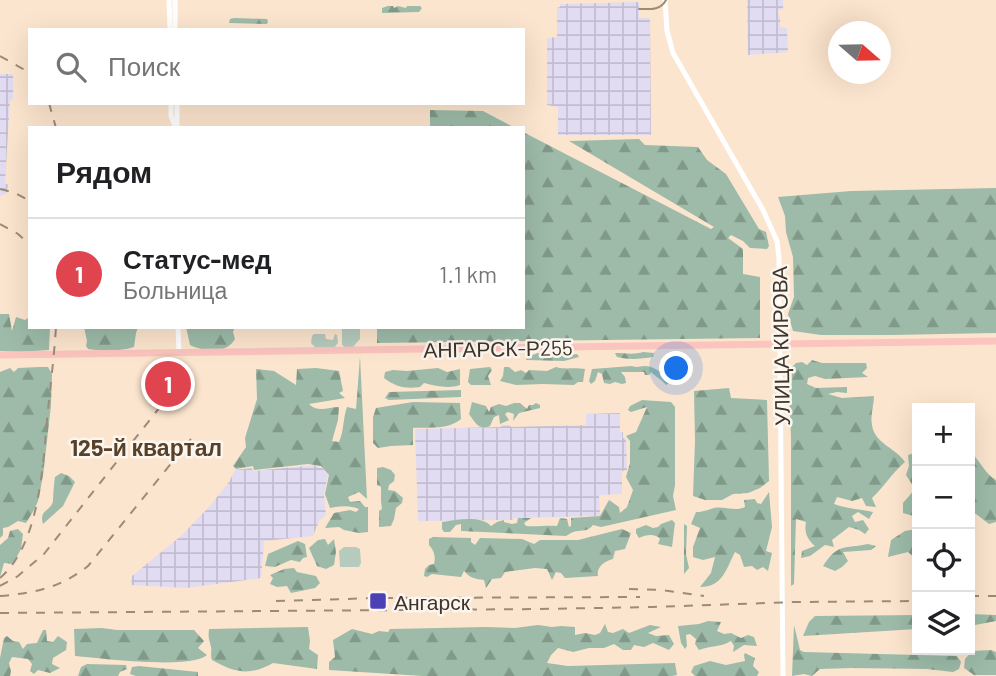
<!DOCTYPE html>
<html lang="ru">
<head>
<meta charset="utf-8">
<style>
  body { margin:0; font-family:Barlow,sans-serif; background:#f2f2f2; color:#202124 }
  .controls { position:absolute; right:21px; bottom:21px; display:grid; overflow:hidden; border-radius:0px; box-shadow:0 7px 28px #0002 }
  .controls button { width:63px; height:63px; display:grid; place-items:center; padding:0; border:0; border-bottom:2px solid #e0e0e0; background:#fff; color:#202124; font:35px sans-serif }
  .compass { position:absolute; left:828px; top:21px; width:63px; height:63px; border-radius:50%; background:#fff; box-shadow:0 7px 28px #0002; rotate:110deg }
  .you { position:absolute; left:677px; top:369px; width:24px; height:24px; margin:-18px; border:5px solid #fff; border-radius:50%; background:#1a73e8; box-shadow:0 0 0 10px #1a73e833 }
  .badge { display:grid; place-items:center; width:46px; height:46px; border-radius:50%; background:#4c40b7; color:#fff; font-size:23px; font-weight:700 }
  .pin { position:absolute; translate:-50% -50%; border:4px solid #fff; box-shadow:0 2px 7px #0006 }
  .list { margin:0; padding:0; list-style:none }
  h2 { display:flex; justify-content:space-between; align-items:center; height:91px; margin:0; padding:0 28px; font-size:30px }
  h2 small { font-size:23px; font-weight:400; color:#757577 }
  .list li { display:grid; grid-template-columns:46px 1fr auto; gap:21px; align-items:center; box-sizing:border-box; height:112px; padding:0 28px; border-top:2px solid #e0e0e0 }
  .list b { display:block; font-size:26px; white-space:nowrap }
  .list p { margin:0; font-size:23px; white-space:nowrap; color:#757577 }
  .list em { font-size:23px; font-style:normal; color:#757577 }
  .icon { flex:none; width:38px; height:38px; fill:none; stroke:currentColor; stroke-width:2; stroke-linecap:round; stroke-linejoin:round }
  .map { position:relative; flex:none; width:996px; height:676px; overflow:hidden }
  .search { position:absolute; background:#fff; box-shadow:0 7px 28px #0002; left:28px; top:28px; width:497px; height:77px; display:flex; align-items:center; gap:18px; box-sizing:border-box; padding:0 24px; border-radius:0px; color:#757577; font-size:26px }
  .panel { position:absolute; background:#fff; box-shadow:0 7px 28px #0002; left:28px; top:126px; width:497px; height:203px; border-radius:0px }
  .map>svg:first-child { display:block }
</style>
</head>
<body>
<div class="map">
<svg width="996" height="676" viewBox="0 0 996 676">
  <defs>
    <pattern id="industrial-grid" width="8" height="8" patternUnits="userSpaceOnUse" patternTransform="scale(1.75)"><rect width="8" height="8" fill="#e2dcf2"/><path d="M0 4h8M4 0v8" fill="none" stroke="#c3bdd0"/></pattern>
    <pattern id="forest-firs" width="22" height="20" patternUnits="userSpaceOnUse" patternTransform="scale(1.75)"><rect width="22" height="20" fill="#9dbba8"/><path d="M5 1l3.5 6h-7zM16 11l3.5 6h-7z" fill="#819989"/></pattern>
  </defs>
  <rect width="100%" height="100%" fill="#fce5ce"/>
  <g fill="url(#industrial-grid)">
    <polygon points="747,0 783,0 783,9 778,10 779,17 780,17 780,27 787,28 788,52 748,55"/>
    <polygon points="639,2 639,18 650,18 651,135 558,135 558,107 547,105 547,38 557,37 557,8 560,7 560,4"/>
    <polygon points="0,74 13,74 13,99 10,100 5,183 8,185 6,194 0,196"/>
    <polygon points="620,413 620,432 623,432 623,438 626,438 627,470 622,471 622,494 599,495 600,516 514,518 513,520 418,521 415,429 501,427 502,425 510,425 511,427 586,425 586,414"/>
    <polygon points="314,465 324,469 328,475 324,494 326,515 319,521 313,536 264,541 261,578 186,588 131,585 132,576 181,536 209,507 229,482 235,470 251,468 254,471"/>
  </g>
  <g fill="#b6cabd">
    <polygon points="342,327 360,327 360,339 353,347 345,347 342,345"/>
    <polygon points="314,334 325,334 326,339 333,340 335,334 337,335 338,343 334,348 316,348 311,343 312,336"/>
    <polygon points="344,547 356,547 360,549 361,563 359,567 340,567 339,551"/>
  </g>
  <g fill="url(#forest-firs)">
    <polygon points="388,6 393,6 394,8 398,6 406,8 407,6 420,6 422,8 419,12 382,13 382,8"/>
    <polygon points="234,18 267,19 268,21 267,24 229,23 230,19"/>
    <polygon points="430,110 483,111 515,128 430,128"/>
    <polygon points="523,132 711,229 714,227 569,141 639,139 645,145 698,147 707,160 726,174 759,229 766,232 769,246 767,249 750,248 743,241 731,235 728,238 743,249 743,274 760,277 760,338 377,343 377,327 523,327"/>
    <polygon points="996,188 996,333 891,335 821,335 793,331 788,314 794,297 793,257 786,232 785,216 778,197 851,191"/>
    <polygon points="0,314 9,314 12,331 16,317 25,320 30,317 30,327 50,327 49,350 20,352 0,351"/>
    <path d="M84,327H138L136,333L134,347C119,352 103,351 88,349L86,346L87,341Z"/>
    <path d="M186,327H235L233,332L235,339C227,354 204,352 190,345Z"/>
    <path d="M643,352L654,353L653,357C641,359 629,360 617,357L615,353C624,353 635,355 643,352Z"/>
    <polygon points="538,353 555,356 577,354 579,357 564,361 526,360 527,357"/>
    <path d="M360,357L367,499L359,492L348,497L350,502L360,501L365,507H368V532L359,533L344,530L339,527L325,528L334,513L350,510L356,512L359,509C350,505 340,506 330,508L325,494L329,475L321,466L308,464L254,470L253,466L236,469L233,466L246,447L245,438L257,399L256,369L274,371L296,385L297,369L316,368L339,371L343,391L339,393L345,398L309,404C318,413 328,407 339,407L338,420L332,441L339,442C344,431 343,418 347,407L356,409Z"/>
    <path d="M812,360L822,363H866L867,368L862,373L868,377L825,379L815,376L808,378L807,384L816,388L847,387V393L837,392L828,394L842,398L874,396C874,405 870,415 872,425C874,443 897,449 905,462C892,473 884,487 872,498L876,507L866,506L862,498L852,501L837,497L834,504C847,509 860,509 873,512L869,519L858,512L852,516L855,522L863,520L869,529L865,534L859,530L849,527L832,540L834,547L825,545L810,556L801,558L802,551L815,546C807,539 804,532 806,522L796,519L794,584L791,586V438L789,390L792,367L796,363L802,362L807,365Z"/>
    <path d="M632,366C638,368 639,366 645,366C652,366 656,370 662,372L666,370L672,381L666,385C661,379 656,377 651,372L649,375H645L644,372H621L625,377L626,383L622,384L615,382L610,384L604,383L602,374L598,372L595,381L591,384L589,381L592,369Z"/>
    <polygon points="39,367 48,367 52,374 51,405 43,476 38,501 34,510 26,523 18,521 8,527 3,528 3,535 0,538 0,372 10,368 14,372 18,368"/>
    <polygon points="490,367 492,370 488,376 491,385 471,385 468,382 470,369"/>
    <path d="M504,367H509L515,372L521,370L526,373L529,370L547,371L556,367C565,370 575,367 585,369L583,382H578L574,385L543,384L516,385L500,381L503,376Z"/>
    <path d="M438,368L447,372L460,369V385C448,389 436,386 424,383L420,387C405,389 396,387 384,378L385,372L393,370L407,371Z"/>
    <polygon points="729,388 731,398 767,400 769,481 760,488 748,493 733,494 722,500 705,500 693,496 695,441 694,391"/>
    <polygon points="461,390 461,397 389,400 385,398 389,392"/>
    <path d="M642,400L671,402L675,407V485L673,496L676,510L601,527L593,525C588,531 585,530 578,531C574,531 569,534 566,536L461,531V524L456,525L450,532H444L442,529V522C457,520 480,515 491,526L497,522L504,520V522L512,524L517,523L518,518H531L524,523L526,526C537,527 547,525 557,526L560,518L567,519L569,527L571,526V518L600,516L609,500L619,507L620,513L627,507L633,490L626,477L630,463V441L626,436L636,432L647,407L631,412L628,410L630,406Z"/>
    <path d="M413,402L460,403L461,419C448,430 428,427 413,428V445L391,446L378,448L373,443V417L376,408Z"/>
    <path d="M472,402L486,406L489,412L491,407L499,404L506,406L514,403H520L527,409L529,405H533L536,403L540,405V408L519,413L513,421L514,414L508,412L505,414L509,420L500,424L499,415L494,417L490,426C478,431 475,422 469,414Z"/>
    <polygon points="917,452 917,517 903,513 903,503 915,489 906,475 909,466 908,455"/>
    <path d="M970,452C981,461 984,473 996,480V522L989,524L976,514L970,513Z"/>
    <polygon points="383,467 391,470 395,475 394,481 389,485 388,490 395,491 403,498 402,503 396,508 394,519 391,526 379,527 379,511 382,509 381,501 381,487 377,485 377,468"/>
    <path d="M61,473L69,476L75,482L63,506L43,524C39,510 49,512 53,502C53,501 54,481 55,477Z"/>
    <path d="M769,492L772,527L766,551L772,553L768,571L763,567L757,570L752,566L744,567L740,555L735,552C726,569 723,587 700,587L711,573L715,557L703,560L693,557V547L700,528L691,524L696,512C703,512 707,510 714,508C725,506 735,512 745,507L744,500L755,499L757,503L761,504Z"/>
    <path d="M672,520L675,523L672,547L658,544L660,539C655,533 646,535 639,538L636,533V529L646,525L653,528L658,527L661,524Z"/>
    <polygon points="684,524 687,526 686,554 689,568 684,574"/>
    <polygon points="18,529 23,534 21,549 13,564 4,563 0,577 0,545 8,538 10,531"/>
    <path d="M622,529L631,533L625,549L615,551L613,559C605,561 596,567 598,576L565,578L561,573L556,572L552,580L547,569L535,568L505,572L501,578L492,579L486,588L484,580C475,579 470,578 464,571L461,577L432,574L427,577L424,576L425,569L429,565L434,564C436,557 434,550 429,545V539L433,537L471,538V542L475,545L480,538L522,539L534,544L540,540H578Z"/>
    <polygon points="917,529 917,560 908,552 888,557 891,540 905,531"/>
    <polygon points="325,539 328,545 334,539 336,552 334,565 326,569 317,566 309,548 318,540"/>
    <polygon points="298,541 305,544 307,557 303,558 300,562 291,560 275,567 265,566 268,554"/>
    <path d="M868,544L876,546L871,550L843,552L848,561L842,567L835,571L823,566C838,543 844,549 868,544Z"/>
    <polygon points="294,568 297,572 316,576 320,583 315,588 291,593 287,586 277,587 270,584 273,578 270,575 284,569"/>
    <polygon points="970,614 996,615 996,621 970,626"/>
    <polygon points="917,615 917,629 803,636 809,622 815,616"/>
    <path d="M708,621L721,622L717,631L724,634L731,633L741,638L748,635L754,637L757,646L744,645L733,652L734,646L731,641C719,648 712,645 699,650L695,644L696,639L690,634L686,635L687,646L685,649L681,643L678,626L699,624Z"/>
    <polygon points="605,624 608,632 613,633 623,629 629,633 650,625 661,627 648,633 656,636 669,635 674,644 669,650 653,643 644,647 634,645 631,650 623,650 614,644 604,648 589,648 573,652 558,648 551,655 547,663 568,666 675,663 677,675 672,676 423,676 329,670 329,662 335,657 333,640 352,629 372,634 379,631 388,632 390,629 486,627 515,628 538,625 552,627 561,626 575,627 575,635 585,633 595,635 600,633"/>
    <polygon points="794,625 800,650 804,652 957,656 961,662 959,669 953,672 927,669 852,668 820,669 812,676 804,674 792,676"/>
    <path d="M308,627L310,641L309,649L318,655L317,669L273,663C250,676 235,673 212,660C210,655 212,652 211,647C209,638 208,639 209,629Z"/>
    <path d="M102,628L117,630H194L204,641L198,648L207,655C190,670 100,658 75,656L74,629Z"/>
    <polygon points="43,630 46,630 47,641 53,642 58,636 67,642 66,650 53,658 52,664 60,668 50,673 38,670 34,674 30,671 32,664 28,659 12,657 9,663 11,671 10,676 0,676 0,658 4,638 7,636 13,641 19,642 23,649 27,644 37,643"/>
    <polygon points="991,650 996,652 996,675 974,675 964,668 965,659 972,651"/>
    <polygon points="745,653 755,658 753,666 759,672 757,676 695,676 691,672 694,666 710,661 726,665 745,661 744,655"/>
    <polygon points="87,664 126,665 127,669 120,672 118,676 78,676 81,667"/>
    <polygon points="139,666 198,672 198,676 136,676 130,674 132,667"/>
  </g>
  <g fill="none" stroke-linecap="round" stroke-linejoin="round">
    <g stroke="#fff" stroke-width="5">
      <polyline points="169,0 170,30"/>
      <polyline points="175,0 175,30"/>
      <polyline points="665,0 667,31 673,53 763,210 777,241 779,258 783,676"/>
      <polyline points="171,103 171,116 176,128"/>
      <polyline points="177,103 177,125"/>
      <polyline points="178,327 179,352"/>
    </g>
    <polyline stroke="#fbc4be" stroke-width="7" points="0,355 996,341"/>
    <path stroke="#9c8b7a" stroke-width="2" d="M639,9C649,9 660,11 666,0"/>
    <g stroke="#9c8b7a" stroke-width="2" stroke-dasharray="9 9" stroke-linecap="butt">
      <polyline points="0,56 23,69 30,76"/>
      <polyline points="49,103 56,128"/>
      <polyline points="0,189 15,193 30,201"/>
      <polyline points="0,224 18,234 30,245"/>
      <path d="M0,578C39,545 43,467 47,420C50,389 54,358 56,327"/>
      <polyline points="0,586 18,576 44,554 175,388"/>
      <polyline points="629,589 662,590 704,596"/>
      <path d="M0,596C35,593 60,588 88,566L191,439"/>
      <polyline points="970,596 996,596"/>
      <polyline points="276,601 378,598 640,597"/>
      <polyline points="0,613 540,609 653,607 795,602 917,601"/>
    </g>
  </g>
  <rect fill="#4c40b7" stroke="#fcf6f0" stroke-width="2.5" x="369" y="592" width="18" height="18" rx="3.5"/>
  <g text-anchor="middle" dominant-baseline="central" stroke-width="5" stroke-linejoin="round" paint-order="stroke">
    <g font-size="21" fill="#3f3429" stroke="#fcf6f0">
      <text transform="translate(780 346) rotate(-91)">УЛИЦА КИРОВА</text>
      <text transform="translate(498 348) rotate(-1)">АНГАРСК-Р255</text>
    </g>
    <g font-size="21" fill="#3f3429" stroke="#fcf6f0" text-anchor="start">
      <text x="394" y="601">Ангарск</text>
    </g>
    <g font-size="23" font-weight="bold" fill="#584128" stroke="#fcf6f0">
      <text x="146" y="447">125-й квартал</text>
    </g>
  </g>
</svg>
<div class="controls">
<button>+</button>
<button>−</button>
<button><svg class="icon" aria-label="locate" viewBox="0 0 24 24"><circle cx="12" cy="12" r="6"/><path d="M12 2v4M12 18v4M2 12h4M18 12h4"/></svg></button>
<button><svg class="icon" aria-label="layers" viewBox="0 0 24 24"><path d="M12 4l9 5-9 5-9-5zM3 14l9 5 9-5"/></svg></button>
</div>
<svg class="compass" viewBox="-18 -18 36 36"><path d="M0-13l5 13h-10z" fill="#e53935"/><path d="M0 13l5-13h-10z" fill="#757577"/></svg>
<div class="you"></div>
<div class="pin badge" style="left:168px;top:384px;background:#e0444e">1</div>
<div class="search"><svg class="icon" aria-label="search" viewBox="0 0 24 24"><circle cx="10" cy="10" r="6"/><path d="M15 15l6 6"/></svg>Поиск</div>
<section class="panel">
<h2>Рядом<small></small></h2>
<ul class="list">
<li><span class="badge" style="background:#e0444e">1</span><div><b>Статус-мед</b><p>Больница</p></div><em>1.1 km</em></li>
</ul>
</section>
</div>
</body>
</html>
